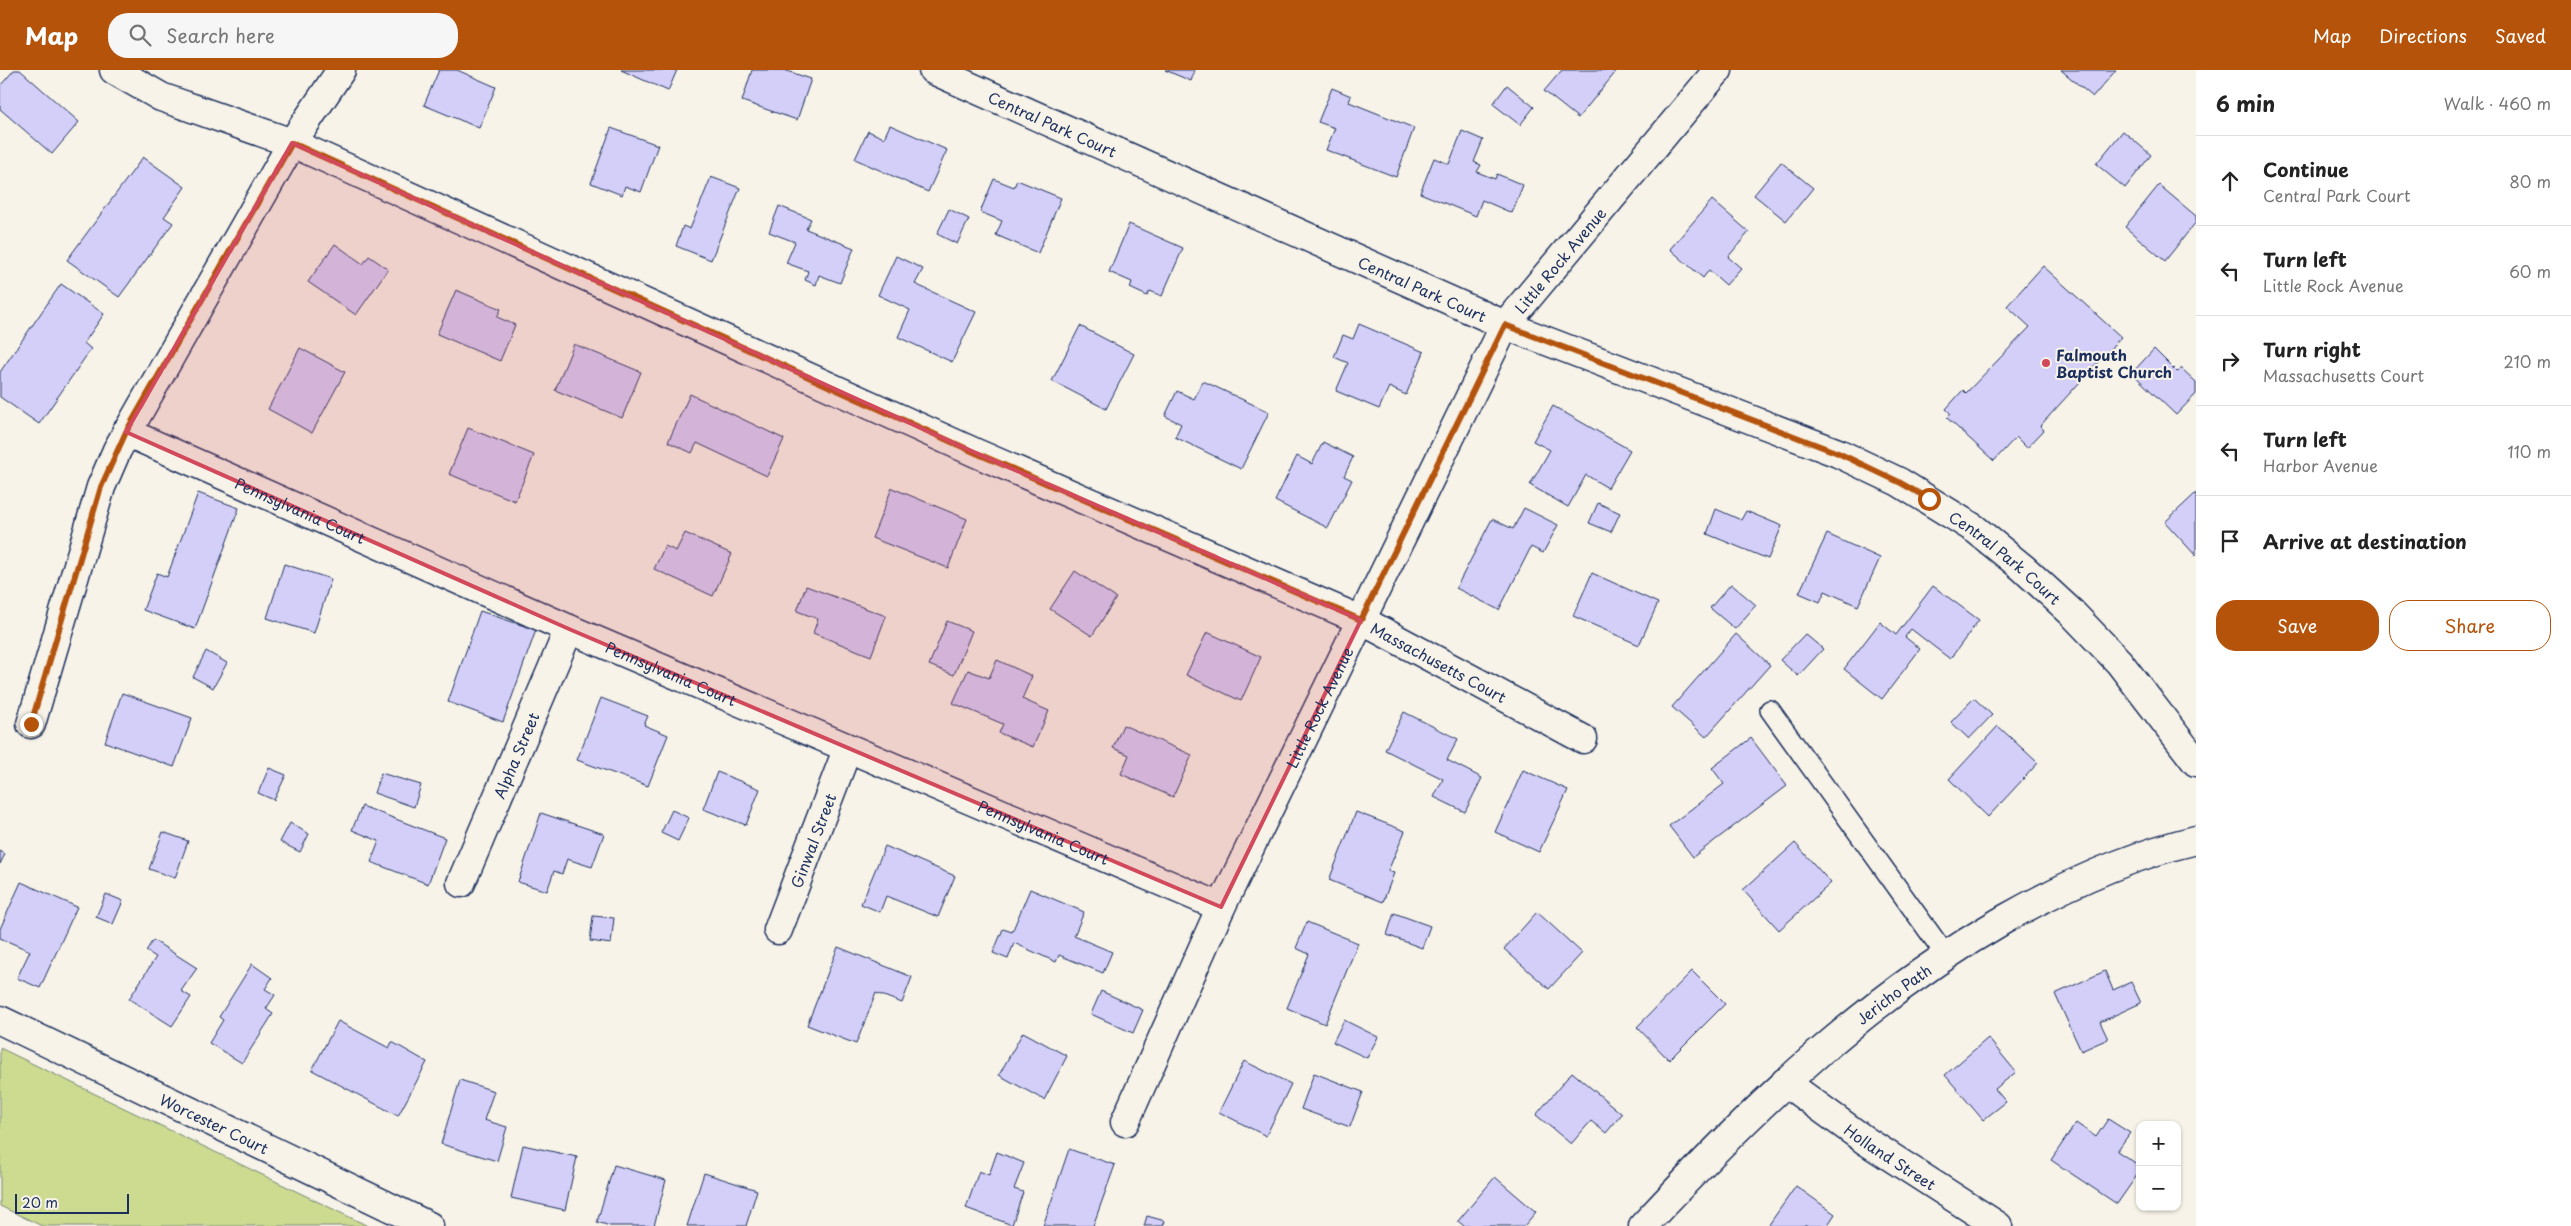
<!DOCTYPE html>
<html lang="en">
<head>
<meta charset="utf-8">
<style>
  body { margin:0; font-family:"Playpen Sans",sans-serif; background:#f6f6f6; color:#222 }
  .controls { position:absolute; right:15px; bottom:15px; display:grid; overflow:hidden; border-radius:10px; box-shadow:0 1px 4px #0004 }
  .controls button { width:45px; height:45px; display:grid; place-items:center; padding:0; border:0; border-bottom:1px solid #e0e0e0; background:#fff; color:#222; font:25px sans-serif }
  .scale { position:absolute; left:15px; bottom:12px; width:114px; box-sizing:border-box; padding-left:5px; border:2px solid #1b2f5e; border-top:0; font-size:14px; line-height:18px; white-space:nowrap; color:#1b2f5e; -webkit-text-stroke:4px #f7f3e8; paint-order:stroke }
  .stop { position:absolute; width:15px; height:15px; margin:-11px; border:4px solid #b45309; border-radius:50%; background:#fff }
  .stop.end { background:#b45309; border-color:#fff; box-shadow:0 1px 5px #0008 }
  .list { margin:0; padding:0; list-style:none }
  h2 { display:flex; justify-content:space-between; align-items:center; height:65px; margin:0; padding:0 20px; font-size:21px }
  h2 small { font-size:16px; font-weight:400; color:#767676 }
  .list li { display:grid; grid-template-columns:32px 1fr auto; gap:15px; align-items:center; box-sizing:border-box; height:90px; padding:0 20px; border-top:1px solid #e0e0e0 }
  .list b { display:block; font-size:19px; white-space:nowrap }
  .list p { margin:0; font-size:16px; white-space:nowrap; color:#767676 }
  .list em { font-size:16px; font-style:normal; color:#767676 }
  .actions { display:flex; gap:10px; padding:15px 20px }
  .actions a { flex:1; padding:11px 0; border:1px solid #b45309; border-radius:20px; text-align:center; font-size:18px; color:#b45309 }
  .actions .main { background:#b45309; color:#fff }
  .icon { flex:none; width:28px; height:28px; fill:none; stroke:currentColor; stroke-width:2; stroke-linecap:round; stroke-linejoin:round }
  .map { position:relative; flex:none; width:2196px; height:1156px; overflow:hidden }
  header { display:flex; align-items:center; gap:30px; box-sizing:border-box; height:70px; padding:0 25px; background:#b45309; color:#fff }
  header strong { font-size:24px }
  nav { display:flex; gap:28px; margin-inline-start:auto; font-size:18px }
  .search { width:350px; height:45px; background:#f6f6f6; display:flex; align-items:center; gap:12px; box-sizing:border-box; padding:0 18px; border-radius:20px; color:#767676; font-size:19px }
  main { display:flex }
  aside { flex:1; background:#fff }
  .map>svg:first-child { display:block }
</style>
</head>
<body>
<header>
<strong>Map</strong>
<div class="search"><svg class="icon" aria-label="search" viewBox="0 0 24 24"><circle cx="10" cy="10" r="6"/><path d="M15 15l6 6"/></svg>Search here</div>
<nav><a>Map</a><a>Directions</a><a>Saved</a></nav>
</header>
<main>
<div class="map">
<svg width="2196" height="1156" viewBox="0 0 2196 1156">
  <rect width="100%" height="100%" fill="#f7f3e8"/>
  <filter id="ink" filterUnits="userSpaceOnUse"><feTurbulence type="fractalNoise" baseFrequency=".02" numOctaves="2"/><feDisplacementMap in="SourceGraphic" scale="10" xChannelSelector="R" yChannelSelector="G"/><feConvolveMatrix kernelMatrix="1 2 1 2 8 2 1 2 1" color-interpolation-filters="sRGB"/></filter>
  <g filter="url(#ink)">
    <polygon fill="#ccdb8f" stroke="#748576" points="0,978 368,1156 42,1156 0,1136"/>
    <g fill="#d4cff8" stroke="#1b2f5e">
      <polygon points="14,0 20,0 79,52 52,84 0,39 0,16"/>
      <polygon points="439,0 457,0 496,17 479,58 424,35"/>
      <polygon points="621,0 677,0 668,21"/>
      <polygon points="752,0 784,0 811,9 797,50 742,31"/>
      <polygon points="1165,0 1195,0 1191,11"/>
      <polygon points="1562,0 1611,0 1615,3 1578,48 1544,21"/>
      <polygon points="2061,0 2116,0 2093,27"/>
      <polygon points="1507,15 1534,37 1520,55 1493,34"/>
      <polygon points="1332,18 1351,26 1349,32 1414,58 1396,107 1326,80 1335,58 1318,52"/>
      <polygon points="890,55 947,80 928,122 855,89 868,61 884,68"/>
      <polygon points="611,58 658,75 641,122 625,116 622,125 591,113"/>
      <polygon points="1462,61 1483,70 1474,92 1481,95 1477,102 1495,109 1497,104 1523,115 1512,143 1482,130 1476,146 1420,123 1434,88 1449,94"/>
      <polygon points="2123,61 2151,85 2125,118 2096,94"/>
      <polygon points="143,87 185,117 164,147 173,153 119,227 67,190"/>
      <polygon points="1781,92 1813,118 1786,151 1754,125"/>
      <polygon points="711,107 740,118 711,190 676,176 683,156 690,159"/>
      <polygon points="994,109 1014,117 1017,110 1061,128 1038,183 996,165 1002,151 980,142"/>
      <polygon points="2159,115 2196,146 2196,152 2165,191 2125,157"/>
      <polygon points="1712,130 1749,162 1728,187 1741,198 1726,215 1709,200 1703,208 1670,179"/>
      <polygon points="779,136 811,149 806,159 854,178 840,213 819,205 816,215 805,210 808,201 786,193 795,172 769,162"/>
      <polygon points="949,139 969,149 957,174 937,164"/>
      <polygon points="1129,154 1183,178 1162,226 1150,221 1147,226 1130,218 1132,212 1109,202"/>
      <polygon points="335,174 363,194 369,186 388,199 356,245 308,212"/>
      <polygon points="896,186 923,199 915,214 976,242 952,292 898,267 910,240 878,225"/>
      <polygon points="2043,196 2121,267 2040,356 2044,360 2027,378 2016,367 1994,391 1947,348 1951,344 1946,339 1963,320 1966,323 2030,257 2007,236"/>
      <polygon points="61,214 104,244 84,273 91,279 39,354 0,327 0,302"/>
      <polygon points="456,220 501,239 497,247 515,255 500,291 437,264"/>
      <polygon points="1359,254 1424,282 1406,325 1389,317 1379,339 1336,321 1348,293 1334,287 1343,265 1353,269"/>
      <polygon points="1080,256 1134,284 1106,339 1052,311"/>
      <polygon points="574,274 641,302 622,348 555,320"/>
      <polygon points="300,278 345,302 312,363 268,339"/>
      <polygon points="2154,279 2177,302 2181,298 2196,312 2196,324 2176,345 2132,303"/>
      <polygon points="1203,311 1269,342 1241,399 1175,367 1181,354 1165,346 1177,321 1194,329"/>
      <polygon points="690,324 784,369 767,406 697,373 692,383 668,372"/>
      <polygon points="1553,336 1630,380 1608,418 1586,405 1568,437 1530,415 1550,380 1533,371"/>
      <polygon points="468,358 534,385 515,431 449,404"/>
      <polygon points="1323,372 1353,387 1344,406 1352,410 1328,458 1275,431 1297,386 1312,394"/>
      <polygon points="892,418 967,449 948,498 872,468"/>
      <polygon points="198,423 239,438 195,559 143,540 157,503 167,507"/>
      <polygon points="2196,423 2196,486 2165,452"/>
      <polygon points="1598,433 1620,443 1611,462 1589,453"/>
      <polygon points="1524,438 1558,455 1543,483 1531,477 1499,540 1456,518 1492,449 1513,459"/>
      <polygon points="1716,439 1741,450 1746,441 1782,456 1768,489 1707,464"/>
      <polygon points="685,463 732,484 713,526 654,499 665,476 676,481"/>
      <polygon points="1827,464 1880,488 1858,536 1825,521 1820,532 1799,523"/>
      <polygon points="284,494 331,509 314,563 267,548"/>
      <polygon points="1075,501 1116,528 1092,566 1050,539"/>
      <polygon points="1592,503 1658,533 1639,575 1573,546"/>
      <polygon points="1731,514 1756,535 1735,559 1710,538"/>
      <polygon points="806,516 886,546 871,586 813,563 818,549 797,541"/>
      <polygon points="1933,516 1979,550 1950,589 1911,559 1905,567 1920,579 1882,629 1844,599 1880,552 1896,565"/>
      <polygon points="480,541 536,560 503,652 448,632"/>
      <polygon points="947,551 972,561 954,605 929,595"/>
      <polygon points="1207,562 1261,587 1241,631 1186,605"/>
      <polygon points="1736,564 1770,595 1706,667 1672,637"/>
      <polygon points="1805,564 1823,579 1798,606 1780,590"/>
      <polygon points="206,581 227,593 213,618 193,607"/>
      <polygon points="997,590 1032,606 1022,629 1049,641 1033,677 999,663 1003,654 953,633 968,600 989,608"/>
      <polygon points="122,623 192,648 174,697 105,672"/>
      <polygon points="601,628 648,646 644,655 668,665 648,716 577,690"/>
      <polygon points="1974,628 1992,645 1969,669 1951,652"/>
      <polygon points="1404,642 1458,669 1447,690 1482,708 1465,742 1434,727 1443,709 1385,680"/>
      <polygon points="1123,655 1192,685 1173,727 1121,704 1129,685 1113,678"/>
      <polygon points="1998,656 2038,693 1988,747 1949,709"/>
      <polygon points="1751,668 1787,716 1693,787 1669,756 1724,714 1712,698"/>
      <polygon points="269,698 286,705 274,730 258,723"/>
      <polygon points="1523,700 1568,720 1539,782 1495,762"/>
      <polygon points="717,702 760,719 746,755 703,739"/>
      <polygon points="381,703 421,715 414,737 374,723"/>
      <polygon points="362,736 445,768 428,814 371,792 379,771 352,760"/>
      <polygon points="672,740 689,748 678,771 661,763"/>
      <polygon points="1356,742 1405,761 1388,801 1394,803 1383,832 1329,810"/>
      <polygon points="541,743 604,764 592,797 567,789 562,804 554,801 547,821 518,812"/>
      <polygon points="290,753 309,764 300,782 280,772"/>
      <polygon points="163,762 188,771 175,808 149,799"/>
      <polygon points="1795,773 1831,813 1779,860 1743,820"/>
      <polygon points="885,776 955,806 938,847 886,826 880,842 861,834"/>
      <polygon points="0,781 5,784 0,794"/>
      <polygon points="21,812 77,837 40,918 17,908 30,881 0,868 0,859"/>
      <polygon points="1030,819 1084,842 1074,866 1112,882 1103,903 1059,885 1056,892 1014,873 1008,889 993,883 1003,859 1012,862"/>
      <polygon points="106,824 123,831 113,854 96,847"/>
      <polygon points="1537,842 1582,883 1549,919 1504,879"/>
      <polygon points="1394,843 1430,856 1422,878 1387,865"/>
      <polygon points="593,846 614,848 611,874 590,871"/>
      <polygon points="1307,852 1358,873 1325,954 1287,938 1309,884 1296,878"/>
      <polygon points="153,870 197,898 181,921 191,927 172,956 129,929 156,887 146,881"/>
      <polygon points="838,877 912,907 902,933 876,923 856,974 807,955"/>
      <polygon points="252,894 272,908 265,919 275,925 266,939 273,944 242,993 209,973 223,950 219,947"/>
      <polygon points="1692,901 1725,934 1669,990 1637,957"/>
      <polygon points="2105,901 2113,920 2131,912 2141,933 2100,952 2108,969 2081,981 2055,924"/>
      <polygon points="1101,921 1143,940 1133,963 1091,944"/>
      <polygon points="1344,950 1378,967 1367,988 1333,972"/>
      <polygon points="338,951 389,978 392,972 427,992 398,1046 312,1000"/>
      <polygon points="1023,962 1067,986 1044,1030 999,1005"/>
      <polygon points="1988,968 2016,1002 1995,1019 2006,1032 1983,1050 1945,1005"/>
      <polygon points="1244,991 1291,1014 1266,1066 1219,1042"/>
      <polygon points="1572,1002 1622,1044 1606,1063 1591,1051 1571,1074 1536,1045"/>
      <polygon points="1314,1003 1363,1022 1350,1057 1301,1039"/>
      <polygon points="460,1010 494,1021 484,1050 507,1057 497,1091 441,1074"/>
      <polygon points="2108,1049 2130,1063 2117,1081 2140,1096 2140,1101 2117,1134 2051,1090 2076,1053 2096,1067"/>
      <polygon points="523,1075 577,1087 565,1140 511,1128"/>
      <polygon points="1069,1079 1115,1095 1093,1156 1043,1156"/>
      <polygon points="997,1082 1024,1093 1014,1119 1023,1122 1012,1155 966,1138 979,1101 989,1105"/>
      <polygon points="614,1095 666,1110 654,1156 610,1156 597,1152"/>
      <polygon points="704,1103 757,1120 746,1156 687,1156"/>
      <polygon points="1495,1107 1536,1142 1524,1156 1464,1156 1458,1151"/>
      <polygon points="1796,1116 1835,1144 1827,1156 1768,1156"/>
      <polygon points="1147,1146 1165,1151 1163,1156 1144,1156"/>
    </g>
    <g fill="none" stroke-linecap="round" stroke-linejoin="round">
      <defs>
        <polyline id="lane" points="1770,640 1945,884"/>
        <g id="street">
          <path id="s1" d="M114,0L161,27L292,73L976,383L1361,550L1583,669"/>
          <path id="s2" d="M933,0L1505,255L1838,383L1899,412L1975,459L2023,498L2072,543L2119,592L2196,692"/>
          <path id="s3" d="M126,362L569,559L1221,837"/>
          <polyline points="31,654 101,417 117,380 292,73 341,0"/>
          <path id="s4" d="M461,813L569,559"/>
          <path id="s5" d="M778,860L847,680"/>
          <path id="s6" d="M1785,1012L1866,1071L1998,1156"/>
          <path id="s7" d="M1125,1052L1221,837L1505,255L1718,0"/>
        </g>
        <g id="secondary">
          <path id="s8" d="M0,950L429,1156"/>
          <path id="s9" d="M1643,1156C1754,1037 1863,931 2005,849C2065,815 2128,786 2196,770"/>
        </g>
      </defs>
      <use href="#lane" stroke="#1b2f5e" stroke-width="22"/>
      <use href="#street" stroke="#1b2f5e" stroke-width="31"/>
      <use href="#secondary" stroke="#1b2f5e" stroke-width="31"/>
      <use href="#lane" stroke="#f7f3e8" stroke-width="19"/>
      <use href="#street" stroke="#f7f3e8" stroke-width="28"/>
      <use href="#secondary" stroke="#f7f3e8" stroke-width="28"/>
    </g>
  </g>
  <g fill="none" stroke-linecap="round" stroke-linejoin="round" filter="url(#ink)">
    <polyline stroke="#b45309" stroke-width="6" points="31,654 101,417 126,362 292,73 976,383 1361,550 1505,255 1838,383 1899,412 1929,429"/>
  </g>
  <path fill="#d1495b" fill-opacity="0.2" stroke="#d1495b" stroke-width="4" stroke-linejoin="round" d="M292,73L976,383L1361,550L1221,837L569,559L126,362Z"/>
  <circle fill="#d1495b" stroke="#f7f3e8" stroke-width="2" cx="2046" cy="293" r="5"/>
  <g text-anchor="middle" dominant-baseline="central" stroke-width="4" stroke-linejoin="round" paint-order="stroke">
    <g font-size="15" fill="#1b2f5e" stroke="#f7f3e8">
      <text stroke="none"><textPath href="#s2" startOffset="131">Central Park Court</textPath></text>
      <text stroke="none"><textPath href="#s7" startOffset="968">Little Rock Avenue</textPath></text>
      <text stroke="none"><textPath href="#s2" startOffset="536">Central Park Court</textPath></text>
      <text stroke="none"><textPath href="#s3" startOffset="191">Pennsylvania Court</textPath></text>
      <text stroke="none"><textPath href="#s2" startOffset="1181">Central Park Court</textPath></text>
      <text stroke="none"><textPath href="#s1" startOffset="1452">Massachusetts Court</textPath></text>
      <text stroke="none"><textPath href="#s3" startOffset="596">Pennsylvania Court</textPath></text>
      <text stroke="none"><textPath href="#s7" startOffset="458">Little Rock Avenue</textPath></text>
      <text stroke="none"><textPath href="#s4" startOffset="139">Alpha Street</textPath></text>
      <text stroke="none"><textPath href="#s3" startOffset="1001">Pennsylvania Court</textPath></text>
      <text stroke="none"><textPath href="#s5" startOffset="96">Ginwal Street</textPath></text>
      <text stroke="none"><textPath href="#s9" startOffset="342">Jericho Path</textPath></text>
      <text stroke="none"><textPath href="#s8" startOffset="238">Worcester Court</textPath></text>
      <text stroke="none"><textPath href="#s6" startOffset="129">Holland Street</textPath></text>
    </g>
    <g font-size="15" font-weight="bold" fill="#1b2f5e" stroke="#f7f3e8" text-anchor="start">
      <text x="2056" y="284">Falmouth<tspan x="2056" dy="17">Baptist Church</tspan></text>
    </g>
  </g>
</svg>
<div class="controls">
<button>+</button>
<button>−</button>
</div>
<div class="scale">20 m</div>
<div class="stop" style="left:1929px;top:429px"></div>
<div class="stop end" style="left:31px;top:654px"></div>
</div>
<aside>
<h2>6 min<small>Walk · 460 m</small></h2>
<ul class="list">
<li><svg class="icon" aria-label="ahead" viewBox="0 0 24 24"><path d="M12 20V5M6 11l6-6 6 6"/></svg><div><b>Continue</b><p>Central Park Court</p></div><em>80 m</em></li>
<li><svg class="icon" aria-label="left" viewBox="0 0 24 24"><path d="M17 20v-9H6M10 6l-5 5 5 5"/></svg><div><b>Turn left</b><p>Little Rock Avenue</p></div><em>60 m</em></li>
<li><svg class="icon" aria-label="right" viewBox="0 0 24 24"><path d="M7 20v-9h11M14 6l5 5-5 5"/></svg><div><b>Turn right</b><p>Massachusetts Court</p></div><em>210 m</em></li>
<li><svg class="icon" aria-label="left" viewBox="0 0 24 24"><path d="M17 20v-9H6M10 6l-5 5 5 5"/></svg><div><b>Turn left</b><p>Harbor Avenue</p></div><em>110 m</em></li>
<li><svg class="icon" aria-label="arrive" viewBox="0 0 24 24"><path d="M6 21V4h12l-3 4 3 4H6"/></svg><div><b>Arrive at destination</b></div></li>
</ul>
<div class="actions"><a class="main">Save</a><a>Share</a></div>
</aside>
</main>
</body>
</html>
